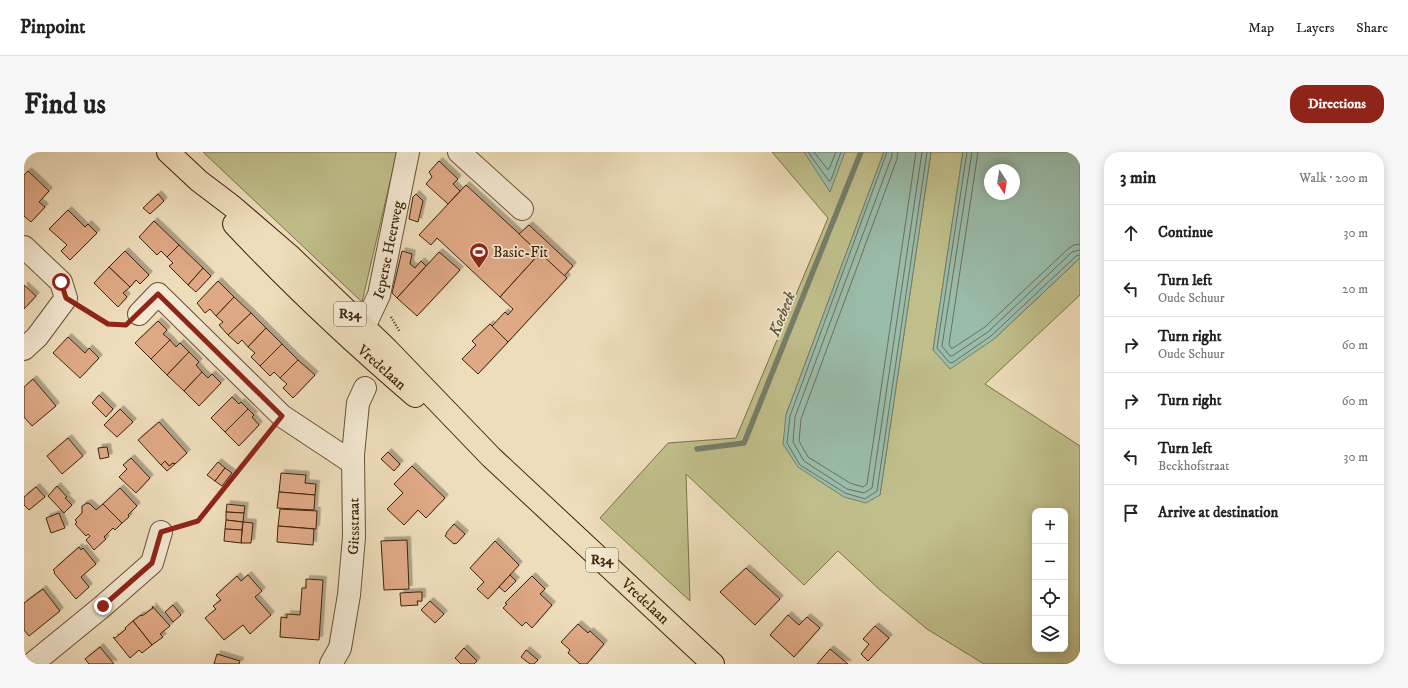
<!DOCTYPE html>
<html lang="en">
<head>
<meta charset="utf-8">
<style>
  body { margin:0; font-family:"IM FELL DW Pica",serif; background:#f6f6f6; color:#222 }
  .controls { position:absolute; right:12px; bottom:12px; display:grid; overflow:hidden; border-radius:8px; box-shadow:0 2px 10px #0003 }
  .controls button { width:36px; height:36px; display:grid; place-items:center; padding:0; border:0; border-bottom:1px solid #e0e0e0; background:#fff; color:#222; font:20px sans-serif }
  .compass { position:absolute; left:960px; top:12px; width:36px; height:36px; border-radius:50%; background:#fff; box-shadow:0 2px 10px #0003; rotate:168deg }
  .stop { position:absolute; width:12px; height:12px; margin:-9px; border:3px solid #8f2418; border-radius:50%; background:#fff }
  .stop.end { background:#8f2418; border-color:#fff; box-shadow:0 1px 4px #0008 }
  .list { margin:0; padding:0; list-style:none }
  h2 { display:flex; justify-content:space-between; align-items:center; height:52px; margin:0; padding:0 16px; font-size:17px }
  h2 small { font-size:13px; font-weight:400; color:#767676 }
  .list li { display:grid; grid-template-columns:26px 1fr auto; gap:12px; align-items:center; box-sizing:border-box; height:56px; padding:0 16px; border-top:1px solid #e0e0e0 }
  .list b { display:block; font-size:15px; white-space:nowrap }
  .list p { margin:0; font-size:13px; white-space:nowrap; color:#767676 }
  .list em { font-size:13px; font-style:normal; color:#767676 }
  .icon { flex:none; width:22px; height:22px; fill:none; stroke:currentColor; stroke-width:2; stroke-linecap:round; stroke-linejoin:round }
  .map { position:relative; flex:none; width:1056px; height:512px; overflow:hidden; border-radius:16px }
  header { display:flex; align-items:center; gap:24px; box-sizing:border-box; height:56px; padding:0 20px; background:#fff; border-bottom:1px solid #e0e0e0 }
  header strong { font-size:19px }
  nav { display:flex; gap:22px; margin-inline-start:auto; font-size:14px }
  .intro { display:flex; align-items:center; justify-content:space-between; box-sizing:border-box; height:96px; padding:0 24px }
  h1 { margin:0; font-size:28px }
  .button { padding:10px 18px; border-radius:16px; background:#8f2418; color:#fff; font-size:14px; font-weight:700 }
  main { display:flex; gap:24px; padding:0 24px }
  aside { flex:1; background:#fff; border-radius:16px; box-shadow:0 2px 10px #0003 }
  .map>svg:first-child { display:block }
</style>
</head>
<body>
<header>
<strong>Pinpoint</strong>
<nav><a>Map</a><a>Layers</a><a>Share</a></nav>
</header>
<div class="intro"><h1>Find us</h1><a class="button">Directions</a></div>
<main>
<div class="map">
<svg width="1056" height="512" viewBox="0 0 1056 512">
  <defs>
    <filter id="shadow"><feDropShadow dx="3.5" dy="-3.5" stdDeviation="0" flood-color="#0004"/></filter>
  </defs>
  <rect width="100%" height="100%" fill="#edb"/>
  <filter id="stains"><feTurbulence type="fractalNoise" baseFrequency=".005" numOctaves="4"/><feColorMatrix values="0 0 0 0 .2 0 0 0 0 .09 0 0 0 0 .02 0 0 0 .5 -.17"/></filter>
  <radialGradient id="worn" r=".72"><stop offset=".6" stop-color="#630" stop-opacity="0"/><stop offset="1" stop-color="#630" stop-opacity=".3"/></radialGradient>
  <g fill="#c0bf8b" stroke="#7f714a" fill-rule="evenodd">
    <polygon points="179,0 373,0 338,150"/>
    <path d="M748,0H860L762,263L856,343L907,0H939L909,198L970,187L1056,106V143L961,232L1056,294V512H960L903,477L856,438L814,399L780,433L662,322L666,449L576,366L644,291L712,286L804,66ZM1011,359H1041V497H1011Z"/>
  </g>
  <g fill="#9abdab" stroke="#757f6a" fill-rule="evenodd">
    <polygon points="780,0 821,0 806,40"/>
    <polygon points="860,0 907,0 856,343 842,351 820,345 774,315 759,292 762,263"/>
    <path d="M939,0H1056V106L970,187L926,217L909,198ZM966,18H990V42H966Z"/>
  </g>
  <g fill="none" stroke-linecap="round" stroke-linejoin="round">
    <g stroke="#6c705a" stroke-width="1">
      <polyline points="784,0 805,29 807,28 817,0"/>
      <polyline points="790,0 804,18 805,17 812,0"/>
      <polyline points="863,0 766,264 763,291 776,313 821,341 841,347 853,339 903,0"/>
      <polyline points="868,0 868,4 771,265 769,290 780,309 823,337 840,341 848,336 898,0"/>
      <polyline points="874,0 873,7 777,267 775,289 784,305 826,331 839,335 843,332 892,0"/>
      <polyline points="943,0 913,196 925,210 928,211 967,184 1052,104 1056,103"/>
      <polyline points="948,0 918,194 926,204 928,204 964,180 1048,100 1056,98"/>
      <polyline points="954,0 925,192 927,196 929,196 961,175 1045,96 1050,93 1056,92"/>
    </g>
    <polyline stroke="#757f6a" stroke-width="5.5" points="673,297 720,291 837,0"/>
  </g>
  <g fill="#e0a986" stroke="#3e2308" filter="url(#shadow)">
    <polygon points="415,9 434,27 429,32 436,39 424,52 402,32 408,25 405,20"/>
    <polygon points="4,19 25,39 15,50 21,55 7,70 0,64 0,23"/>
    <polygon points="442,33 516,101 476,145 413,86 407,93 395,83"/>
    <polygon points="134,42 140,49 126,62 119,56"/>
    <polygon points="392,42 399,49 394,70 385,67 389,45"/>
    <polygon points="44,58 61,75 64,72 73,81 46,108 37,99 43,93 25,77"/>
    <polygon points="130,69 155,93 143,105 137,99 133,103 115,85"/>
    <polygon points="505,73 549,114 540,124 495,82"/>
    <polygon points="155,93 179,116 164,133 145,114 149,111 143,105"/>
    <polygon points="101,99 125,123 116,132 112,128 106,135 85,115"/>
    <polygon points="378,99 388,102 386,112 391,116 397,109 402,114 373,146 368,141"/>
    <polygon points="415,100 436,118 393,164 373,146"/>
    <polygon points="516,101 543,126 484,190 468,174 481,160 484,163 489,157 476,145"/>
    <polygon points="85,115 106,135 99,141 103,145 94,155 70,131"/>
    <polygon points="179,116 187,124 172,140 164,133"/>
    <polygon points="194,129 210,145 192,164 186,157 181,161 173,151"/>
    <polygon points="0,133 12,144 0,157"/>
    <polygon points="210,145 227,161 204,183 195,173 199,170 192,164"/>
    <polygon points="227,161 242,176 224,195 218,188 214,192 204,183"/>
    <polygon points="134,169 143,178 139,182 146,188 127,207 111,191"/>
    <polygon points="466,172 484,190 454,222 438,207 452,193 448,189"/>
    <polygon points="242,176 258,192 236,214 227,205 231,201 224,195"/>
    <polygon points="44,185 61,201 65,196 75,206 56,226 29,201"/>
    <polygon points="146,188 152,195 156,191 165,200 143,223 127,207"/>
    <polygon points="258,192 274,208 256,226 250,220 246,224 236,214"/>
    <polygon points="165,200 175,210 172,213 178,220 160,239 143,223"/>
    <polygon points="274,208 291,223 269,246 259,236 263,232 256,226"/>
    <polygon points="178,220 184,226 188,222 197,231 175,254 160,239"/>
    <polygon points="9,227 32,254 8,274 0,265 0,235"/>
    <polygon points="75,243 89,257 82,265 68,251"/>
    <polygon points="208,245 215,252 217,250 224,257 201,280 187,266"/>
    <polygon points="96,257 109,270 93,285 80,273"/>
    <polygon points="224,257 230,263 228,265 235,273 215,294 201,280"/>
    <polygon points="135,270 163,301 151,312 149,311 145,314 141,309 137,313 114,288"/>
    <polygon points="44,286 59,304 38,322 23,304"/>
    <polygon points="83,295 85,305 76,307 74,296"/>
    <polygon points="364,300 376,312 370,319 357,307"/>
    <polygon points="107,306 126,326 112,341 95,325 103,317 99,313"/>
    <polygon points="141,309 145,314 149,311 151,312 143,319 137,313"/>
    <polygon points="194,310 201,316 191,329 183,323"/>
    <polygon points="388,314 421,346 402,366 394,358 380,373 363,357 379,341 370,332"/>
    <polygon points="201,316 208,321 198,334 191,329"/>
    <polygon points="257,321 282,323 281,331 292,332 291,343 255,340"/>
    <polygon points="33,334 43,345 41,346 48,353 40,361 24,344"/>
    <polygon points="12,335 21,345 5,358 0,353 0,345"/>
    <polygon points="96,336 113,354 104,363 105,365 98,371 79,352"/>
    <polygon points="255,340 291,343 290,358 253,356"/>
    <polygon points="63,351 66,352 72,358 79,352 98,371 91,378 89,376 80,385 82,387 70,398 62,388 66,384 64,382 62,384 51,372 53,370 51,368 58,361 58,354"/>
    <polygon points="203,352 221,354 220,361 202,360"/>
    <polygon points="256,357 293,359 292,377 254,374"/>
    <polygon points="202,360 220,361 219,370 202,368"/>
    <polygon points="35,361 41,376 27,381 22,366"/>
    <polygon points="202,368 219,370 218,378 201,377"/>
    <polygon points="219,370 229,371 227,391 217,391"/>
    <polygon points="430,372 441,382 433,391 430,392 421,384 423,381 422,381"/>
    <polygon points="254,374 290,377 289,393 253,390"/>
    <polygon points="201,377 218,378 217,391 200,389"/>
    <polygon points="383,388 385,437 360,438 357,389"/>
    <polygon points="471,389 495,413 464,447 453,437 460,430 446,416"/>
    <polygon points="55,395 57,398 59,396 72,412 57,425 65,435 52,447 30,421 31,420 29,418"/>
    <polygon points="722,416 756,447 731,473 696,440"/>
    <polygon points="224,423 238,439 231,445 247,463 226,482 219,473 200,488 181,466 192,457 189,454 197,448 192,443 213,424 217,429"/>
    <polygon points="486,423 492,429 481,440 475,435"/>
    <polygon points="508,424 521,437 516,442 528,453 508,476 502,470 498,474 479,456 483,452 481,451"/>
    <polygon points="282,427 299,428 295,488 256,485 257,465 263,466 263,462 276,463 278,436 282,436"/>
    <polygon points="19,437 36,459 5,484 0,478 0,451"/>
    <polygon points="393,440 398,440 398,449 393,449 394,453 377,454 376,441"/>
    <polygon points="406,449 420,462 411,471 397,458"/>
    <polygon points="149,453 157,463 149,470 141,460"/>
    <polygon points="128,454 146,474 136,482 139,485 128,493 109,469 117,463 118,464 129,456"/>
    <polygon points="764,463 775,473 783,465 796,476 770,505 746,483"/>
    <polygon points="109,469 128,493 118,501 115,498 106,506 89,485 91,486 102,477 101,476"/>
    <polygon points="554,472 564,481 566,479 580,492 563,512 556,512 544,501 546,498 537,490"/>
    <polygon points="851,474 865,486 844,509 837,502 845,492 839,487"/>
    <polygon points="76,495 90,512 65,512 61,507"/>
    <polygon points="440,496 453,509 450,512 437,512 431,506"/>
    <polygon points="806,497 824,512 793,512"/>
    <polygon points="502,498 514,508 510,512 506,512 497,505"/>
    <polygon points="193,502 216,509 215,512 190,512"/>
  </g>
  <g fill="none" stroke-linecap="round" stroke-linejoin="round">
    <defs>
      <g id="minor">
        <polyline points="435,0 498,57"/>
        <polyline points="0,95 37,130 42,146 13,185 0,197"/>
        <polyline points="115,162 134,142 258,264 329,311"/>
        <path id="s1" d="M327,187L340,175L355,143L384,0"/>
        <polyline points="8,512 79,454 128,411 137,380"/>
        <path id="s2" d="M307,512L316,496L325,443L330,385L329,303L334,251L341,236"/>
      </g>
      <g id="major">
        <path id="s3" d="M144,0L175,29L208,54L265,103L363,197L467,305L689,512"/>
        <path id="s4" d="M210,72C267,133 328,190 391,244"/>
      </g>
    </defs>
    <use href="#minor" stroke="#6a5235" stroke-width="24"/>
    <use href="#major" stroke="#3e2308" stroke-width="24"/>
    <g stroke="#3e2308" stroke-width="2.5" stroke-dasharray="1 2" stroke-linecap="butt">
      <polyline points="58,156 84,172 98,172"/>
      <polyline points="367,165 376,180"/>
      <polyline points="155,375 174,369 246,279"/>
    </g>
    <use href="#minor" stroke="#f4e9d3" stroke-width="22"/>
    <use href="#major" stroke="#edb" stroke-width="22"/>
  </g>
  <g fill="none" stroke-linecap="round" stroke-linejoin="round">
    <polyline stroke="#8f2418" stroke-width="5" points="37,130 42,146 84,172 102,173 134,142 258,264 174,369 137,380 128,411 79,454"/>
  </g>
  <defs>
    <symbol id="stadium-pin" viewBox="-11 -11 22 30"><path d="M0 17L-7.5 6A9.5 9.5 0 1 1 7.5 6Z" fill="#8f2418" stroke="#f4e9d3"/><path d="M0-5a6.5 5 0 1 0 0 10a6.5 5 0 1 0 0-10ZM-3.5-1.8h7v3.6h-7Z" fill="#fff"/></symbol>
  </defs>
  <g fill-rule="evenodd">
    <use href="#stadium-pin" x="444" y="89" width="22" height="30"/>
  </g>
  <g text-anchor="middle" dominant-baseline="central" stroke-width="3.5" stroke-linejoin="round" paint-order="stroke">
    <g fill="#f4e9d3" stroke="#755e45" stroke-width="1">
      <rect x="310" y="150" width="32" height="24" rx="3"/>
      <rect x="562" y="396" width="32" height="24" rx="3"/>
    </g>
    <g font-size="14" font-weight="bold" fill="#3e2308">
      <text x="326" y="162">R34</text>
      <text x="578" y="408">R34</text>
    </g>
    <g font-size="15" fill="#3e2308" stroke="#f4e9d3">
      <text stroke="none"><textPath href="#s1" startOffset="99">Ieperse Heerweg</textPath></text>
      <text stroke="none"><textPath href="#s4" startOffset="206">Vredelaan</textPath></text>
      <text stroke="none"><textPath href="#s2" startOffset="141">Gitsstraat</textPath></text>
      <text stroke="none"><textPath href="#s3" startOffset="656">Vredelaan</textPath></text>
    </g>
    <g font-size="15" fill="#3e2308" stroke="#f4e9d3" text-anchor="start">
      <text x="469" y="100">Basic-Fit</text>
    </g>
    <g font-size="16" font-style="italic" fill="#5a5139" stroke="#f4e9d3">
      <text transform="translate(758 162) rotate(-68)">Koebeek</text>
    </g>
  </g>
  <rect width="100%" height="100%" filter="url(#stains)"/>
  <rect width="100%" height="100%" fill="url(#worn)"/>
</svg>
<div class="controls">
<button>+</button>
<button>−</button>
<button><svg class="icon" aria-label="locate" viewBox="0 0 24 24"><circle cx="12" cy="12" r="6"/><path d="M12 2v4M12 18v4M2 12h4M18 12h4"/></svg></button>
<button><svg class="icon" aria-label="layers" viewBox="0 0 24 24"><path d="M12 4l9 5-9 5-9-5zM3 14l9 5 9-5"/></svg></button>
</div>
<svg class="compass" viewBox="-18 -18 36 36"><path d="M0-13l5 13h-10z" fill="#e53935"/><path d="M0 13l5-13h-10z" fill="#767676"/></svg>
<div class="stop" style="left:37px;top:130px"></div>
<div class="stop end" style="left:79px;top:454px"></div>
</div>
<aside>
<h2>3 min<small>Walk · 200 m</small></h2>
<ul class="list">
<li><svg class="icon" aria-label="ahead" viewBox="0 0 24 24"><path d="M12 20V5M6 11l6-6 6 6"/></svg><div><b>Continue</b></div><em>30 m</em></li>
<li><svg class="icon" aria-label="left" viewBox="0 0 24 24"><path d="M17 20v-9H6M10 6l-5 5 5 5"/></svg><div><b>Turn left</b><p>Oude Schuur</p></div><em>20 m</em></li>
<li><svg class="icon" aria-label="right" viewBox="0 0 24 24"><path d="M7 20v-9h11M14 6l5 5-5 5"/></svg><div><b>Turn right</b><p>Oude Schuur</p></div><em>60 m</em></li>
<li><svg class="icon" aria-label="right" viewBox="0 0 24 24"><path d="M7 20v-9h11M14 6l5 5-5 5"/></svg><div><b>Turn right</b></div><em>60 m</em></li>
<li><svg class="icon" aria-label="left" viewBox="0 0 24 24"><path d="M17 20v-9H6M10 6l-5 5 5 5"/></svg><div><b>Turn left</b><p>Beckhofstraat</p></div><em>30 m</em></li>
<li><svg class="icon" aria-label="arrive" viewBox="0 0 24 24"><path d="M6 21V4h12l-3 4 3 4H6"/></svg><div><b>Arrive at destination</b></div></li>
</ul>
</aside>
</main>
</body>
</html>
